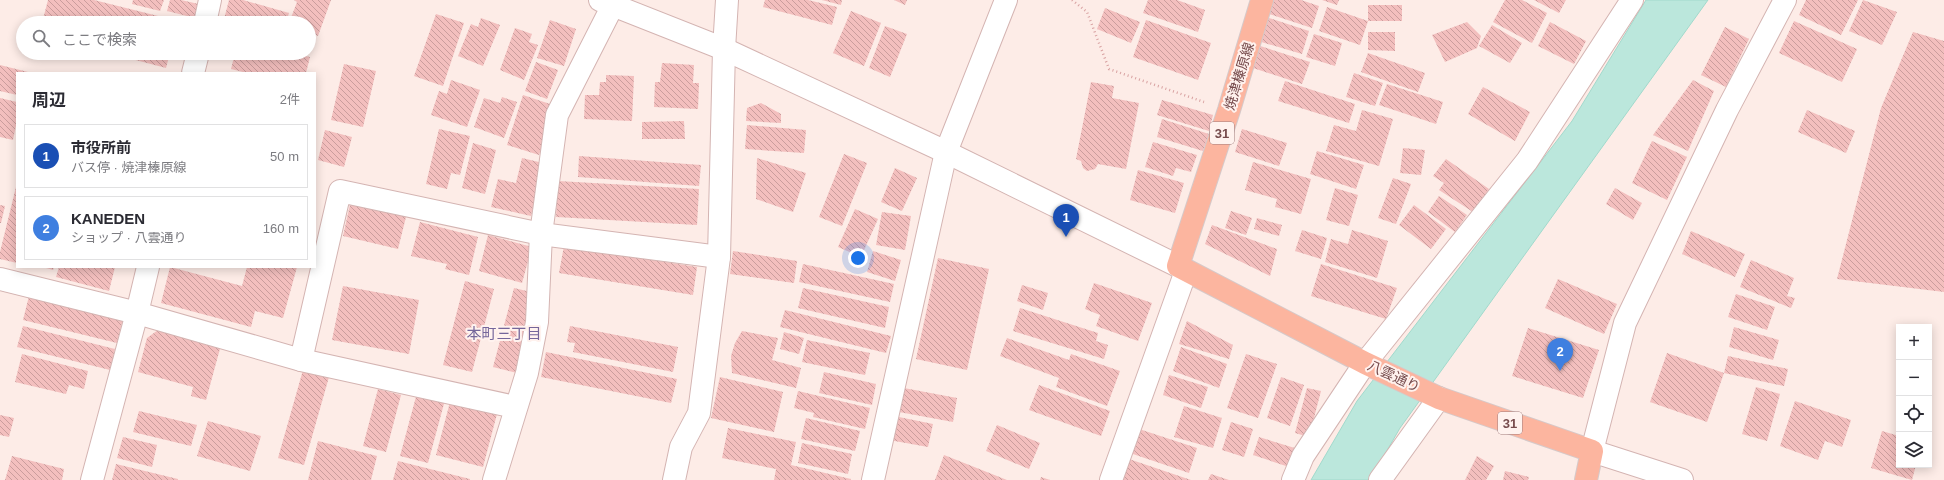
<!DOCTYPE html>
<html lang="ja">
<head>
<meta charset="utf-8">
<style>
  body { margin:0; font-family:Helvetica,"Noto Sans JP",sans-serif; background:#f7f7f7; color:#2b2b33 }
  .controls { position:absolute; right:12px; bottom:12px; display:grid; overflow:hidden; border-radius:0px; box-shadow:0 2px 10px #0003 }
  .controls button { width:36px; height:36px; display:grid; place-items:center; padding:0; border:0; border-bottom:1px solid #e1e1e2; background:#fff; color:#2b2b33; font:20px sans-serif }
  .you { position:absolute; left:858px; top:258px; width:14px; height:14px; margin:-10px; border:3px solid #fff; border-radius:50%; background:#1a73e8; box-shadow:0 0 0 6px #1a73e833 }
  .badge { display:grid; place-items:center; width:26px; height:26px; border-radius:50%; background:#e84b64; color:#fff; font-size:13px; font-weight:700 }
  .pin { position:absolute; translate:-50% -33px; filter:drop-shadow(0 1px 2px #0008) }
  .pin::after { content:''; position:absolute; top:21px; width:14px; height:12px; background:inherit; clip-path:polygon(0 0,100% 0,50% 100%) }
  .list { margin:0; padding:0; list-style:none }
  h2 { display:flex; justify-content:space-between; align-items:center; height:52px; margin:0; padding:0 16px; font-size:17px }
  h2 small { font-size:13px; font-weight:400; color:#7c7c81 }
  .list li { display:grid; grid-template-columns:26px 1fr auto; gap:12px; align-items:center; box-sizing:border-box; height:64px; margin:0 8px 8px; padding:0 8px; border:1px solid #e1e1e2; border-radius:0px }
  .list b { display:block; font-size:15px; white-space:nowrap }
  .list p { margin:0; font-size:13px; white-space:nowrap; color:#7c7c81 }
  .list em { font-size:13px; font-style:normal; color:#7c7c81 }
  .icon { flex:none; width:22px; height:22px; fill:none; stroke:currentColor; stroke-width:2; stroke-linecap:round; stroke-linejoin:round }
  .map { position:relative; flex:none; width:1944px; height:480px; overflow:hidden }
  .search { position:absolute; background:#fff; box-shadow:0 2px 10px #0003; left:16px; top:16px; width:300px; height:44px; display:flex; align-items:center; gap:10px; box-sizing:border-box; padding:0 14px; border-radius:22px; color:#7c7c81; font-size:15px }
  .panel { position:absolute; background:#fff; box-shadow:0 2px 10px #0003; left:16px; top:72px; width:300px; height:196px; border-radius:0px }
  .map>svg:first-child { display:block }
</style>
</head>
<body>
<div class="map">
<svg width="1944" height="480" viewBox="0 0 1944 480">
  <defs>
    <pattern id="building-back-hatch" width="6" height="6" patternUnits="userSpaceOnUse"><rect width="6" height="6" fill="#f3bfbe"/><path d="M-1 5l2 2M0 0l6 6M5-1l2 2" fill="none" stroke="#ca9d9d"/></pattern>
  </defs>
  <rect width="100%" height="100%" fill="#fdece7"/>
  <polygon fill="#bbe7dc" stroke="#a1d9cc" points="1646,0 1708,0 1400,428 1370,480 1311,480 1357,401 1572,121"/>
  <g fill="url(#building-back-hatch)">
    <polygon points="48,0 94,0 178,21 177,23 42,23"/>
    <polygon points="133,0 164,0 160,11 132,4"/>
    <polygon points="170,0 181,0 203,5 199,19 167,11"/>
    <polygon points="229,0 243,0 289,13 286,23 223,23"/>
    <polygon points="294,0 331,0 318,36 309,32 309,23 289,23 297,2"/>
    <polygon points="765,0 808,0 837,7 832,25 763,7"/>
    <polygon points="822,0 842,0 841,5"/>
    <polygon points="894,0 907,0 905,5"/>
    <polygon points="1148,0 1177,0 1205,10 1198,32 1143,13"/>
    <polygon points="1271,0 1301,0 1319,6 1312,28 1266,13"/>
    <polygon points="1322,0 1339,0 1337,5"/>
    <polygon points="1505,0 1522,0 1547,13 1532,43 1493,22"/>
    <polygon points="1534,0 1566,0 1559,13"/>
    <polygon points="1806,0 1858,0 1841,35 1799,15"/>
    <polygon points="1863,0 1897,12 1882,45 1849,31"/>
    <rect x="1368" y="5" width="34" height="16"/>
    <polygon points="1327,7 1368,21 1360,45 1319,31"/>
    <polygon points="1105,8 1140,22 1131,43 1097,29"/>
    <polygon points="851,11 881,23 864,66 833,53"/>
    <polygon points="436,14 464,23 443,86 414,76"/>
    <polygon points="1266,17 1309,31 1302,54 1258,41"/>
    <polygon points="481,18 500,25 483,66 458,56 471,24 478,27"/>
    <polygon points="550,20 576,29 564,66 537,58"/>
    <polygon points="1146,20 1211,43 1198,80 1133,57"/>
    <polygon points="1794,21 1857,49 1842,82 1779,53"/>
    <polygon points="1467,22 1481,36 1477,48 1445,62 1432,35"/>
    <polygon points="1550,22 1586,41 1574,64 1538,46"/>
    <polygon points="1492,25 1522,43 1510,63 1479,46"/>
    <polygon points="885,26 907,34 890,77 869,68"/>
    <polygon points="1725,27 1749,39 1726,87 1701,75"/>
    <polygon points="515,28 532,34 529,42 538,45 524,80 500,70"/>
    <polygon points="1368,32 1395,32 1395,51 1368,50"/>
    <polygon points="1913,32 1944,41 1944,292 1837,279 1881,108"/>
    <polygon points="1314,34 1342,43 1335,66 1306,57"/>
    <polygon points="1257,45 1310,62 1302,84 1250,67"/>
    <polygon points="109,53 170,53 166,68"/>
    <polygon points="235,53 293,53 310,57 306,73 247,73 231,69"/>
    <polygon points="1368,53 1425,73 1418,92 1361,72"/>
    <polygon points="536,62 558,70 547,99 525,91"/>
    <polygon points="662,63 694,65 693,83 699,83 698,109 654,107 655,82 660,82"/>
    <polygon points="344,64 376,71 363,127 331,120"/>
    <polygon points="0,65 28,72 17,73 17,95 0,91"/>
    <polygon points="1354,73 1383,83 1375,106 1346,97"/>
    <polygon points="606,75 634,76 632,121 584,119 585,95 599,95 600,82 606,82"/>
    <polygon points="451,80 480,90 467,127 431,115 439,91 447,94"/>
    <polygon points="1693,80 1714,91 1688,151 1653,135"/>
    <polygon points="1285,81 1355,104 1349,123 1278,101"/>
    <polygon points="1091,82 1114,86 1112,98 1139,103 1126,169 1098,164 1095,169 1087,171 1083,168 1081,161 1076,159"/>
    <polygon points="1387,84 1443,102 1436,124 1379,105"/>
    <polygon points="1483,87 1530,112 1515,141 1468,114"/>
    <polygon points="523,95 556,106 539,155 507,145"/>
    <polygon points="502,97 517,102 504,138 474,127 484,98 500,103"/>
    <polygon points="0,98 17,102 17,121 13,140 0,137"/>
    <polygon points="1162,100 1213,115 1209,131 1157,115"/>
    <polygon points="761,103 781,114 781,123 746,121 747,108"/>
    <polygon points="1362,110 1393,119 1379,166 1326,151 1334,125 1356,131"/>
    <polygon points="1807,110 1855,131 1846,153 1798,132"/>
    <polygon points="1162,119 1209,134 1203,151 1157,137"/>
    <polygon points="684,121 685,139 642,139 642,122"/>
    <polygon points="747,125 806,130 804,153 745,149"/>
    <polygon points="439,129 470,136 460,175 451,173 447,189 426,184"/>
    <polygon points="1242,129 1287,143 1279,166 1235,152"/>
    <polygon points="325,130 352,137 344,167 318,160"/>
    <polygon points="1652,141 1687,157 1667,200 1632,183"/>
    <polygon points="1153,142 1197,155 1191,172 1176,168 1173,176 1145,167"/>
    <polygon points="473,143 496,150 485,194 462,188"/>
    <polygon points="1403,148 1425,150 1421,175 1400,173"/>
    <polygon points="1317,151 1364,165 1356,189 1310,174"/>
    <polygon points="844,154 867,163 842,226 819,217"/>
    <polygon points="579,156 701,165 699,186 578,177"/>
    <polygon points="522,158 543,163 531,216 491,207 498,179 516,183"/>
    <polygon points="757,158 806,173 793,212 756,199"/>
    <polygon points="1446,159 1489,189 1473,212 1439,190 1444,183 1433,176"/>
    <polygon points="1253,162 1311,179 1301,214 1275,207 1277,199 1245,190"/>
    <polygon points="895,168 917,178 902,211 881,202"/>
    <polygon points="1138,170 1184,183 1175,213 1130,200"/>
    <polygon points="1393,178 1411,184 1396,224 1378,218"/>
    <polygon points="558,181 699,189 697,225 556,217"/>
    <polygon points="16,187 17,187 17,263 0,259 0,252"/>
    <polygon points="1335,188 1358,195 1349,226 1326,220"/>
    <polygon points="1615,188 1642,203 1633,220 1606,204"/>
    <polygon points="1439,196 1467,215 1455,232 1428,212"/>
    <polygon points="351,200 407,213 398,249 343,236"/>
    <polygon points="0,205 5,206 1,223 0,223"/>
    <polygon points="1414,205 1446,229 1431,249 1399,225"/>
    <polygon points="855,209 878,219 861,257 838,247"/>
    <polygon points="1231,211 1252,218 1246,235 1225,228"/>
    <polygon points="882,212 911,216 905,250 876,245"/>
    <polygon points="1257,218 1282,225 1279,236 1254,229"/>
    <polygon points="420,222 478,237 469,275 445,269 447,264 411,256"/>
    <polygon points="1212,225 1277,249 1270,276 1205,244"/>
    <polygon points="1302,230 1327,238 1321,259 1295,251"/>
    <polygon points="1352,230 1388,241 1377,278 1325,262 1331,239 1348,244"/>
    <polygon points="1691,231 1745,254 1735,277 1682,254"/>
    <polygon points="488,235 532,247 522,283 479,271"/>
    <polygon points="564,246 697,267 693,295 559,273"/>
    <polygon points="733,251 797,261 794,283 730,274"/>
    <polygon points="873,251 901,260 895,281 867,272"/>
    <polygon points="938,258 989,269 967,370 916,359"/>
    <polygon points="1751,260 1794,278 1787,296 1795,298 1791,308 1740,287"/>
    <polygon points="803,264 894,284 890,302 799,282"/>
    <polygon points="1321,264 1397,288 1386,319 1311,296"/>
    <polygon points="43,267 54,267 53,270"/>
    <polygon points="59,267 115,267 109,291 56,277"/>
    <polygon points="170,267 242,286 247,267 297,267 283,318 255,311 251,327 161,303"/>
    <polygon points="1558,279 1617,304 1604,334 1545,308"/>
    <polygon points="465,281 494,289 472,372 443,365"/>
    <polygon points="1094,283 1152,303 1138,341 1096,326 1100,315 1085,309"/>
    <polygon points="1022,285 1048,293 1043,310 1017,301"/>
    <polygon points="343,286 419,300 409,354 332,340"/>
    <polygon points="514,288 531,292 524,350 517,373 493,367"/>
    <polygon points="803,288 889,307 885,328 798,308"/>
    <polygon points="1736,294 1775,307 1767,330 1728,317"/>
    <polygon points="29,296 123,319 117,343 23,320"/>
    <polygon points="1020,308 1098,333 1096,341 1108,345 1104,359 1013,331"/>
    <polygon points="785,310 891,336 886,353 780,327"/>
    <polygon points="1187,321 1233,345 1229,359 1179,344"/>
    <polygon points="23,326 115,349 110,370 17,347"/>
    <polygon points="570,326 678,347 673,372 573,352 575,343 567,342"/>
    <polygon points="1734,327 1779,340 1773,360 1729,347"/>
    <polygon points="1528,328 1599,350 1583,398 1512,376"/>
    <polygon points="158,330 221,345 206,400 191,396 193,387 138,372 147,338"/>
    <polygon points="742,331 778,338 772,360 801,368 796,388 732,373 731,356 735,343"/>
    <polygon points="784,332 804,338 799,354 780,349"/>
    <polygon points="1007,338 1069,360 1071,354 1120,371 1107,406 1056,387 1059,378 1000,356"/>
    <polygon points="807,340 870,353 865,375 802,362"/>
    <polygon points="1181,347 1227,364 1219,388 1173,371"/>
    <polygon points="546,352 677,379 671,403 541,377"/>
    <polygon points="1667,353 1724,373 1707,422 1650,402"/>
    <polygon points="22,354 88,371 84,389 69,385 66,394 15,382"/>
    <polygon points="1246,354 1277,364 1258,418 1227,408"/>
    <polygon points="1728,356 1788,369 1784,386 1724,373"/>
    <polygon points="303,370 329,377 304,465 278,458"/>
    <polygon points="824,372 876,384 872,405 819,393"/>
    <polygon points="1169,375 1208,387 1201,408 1163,395"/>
    <polygon points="720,377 783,392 774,432 711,418"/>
    <polygon points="1281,377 1304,385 1290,426 1267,418"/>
    <polygon points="1039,385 1110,411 1101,436 1029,410"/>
    <polygon points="1756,387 1780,394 1767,441 1742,434"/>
    <polygon points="904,388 957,398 953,422 899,412"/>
    <polygon points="1307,388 1321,391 1309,437 1295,433"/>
    <polygon points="378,389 401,395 386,452 363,446"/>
    <polygon points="798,391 870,408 865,429 813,417 814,413 794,408"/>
    <polygon points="417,393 445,400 428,463 400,456"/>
    <polygon points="1795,401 1851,420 1842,447 1825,441 1818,460 1780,446"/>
    <polygon points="450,402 497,414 483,467 436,455"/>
    <polygon points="1184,406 1222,418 1213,448 1174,437"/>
    <polygon points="139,411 197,425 191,446 133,432"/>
    <polygon points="0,415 14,418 9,437 0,435"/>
    <polygon points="894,416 933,424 928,447 889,440"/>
    <polygon points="806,418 860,431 855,451 801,439"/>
    <polygon points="208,421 261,436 250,471 197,456"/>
    <polygon points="1231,422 1253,429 1244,457 1222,450"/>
    <polygon points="997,425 1040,443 1029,469 986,451"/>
    <polygon points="728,428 796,442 791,465 851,479 851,480 774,480 776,469 722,458"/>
    <polygon points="1136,428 1197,448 1189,473 1127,452"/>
    <polygon points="1882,431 1899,436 1899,465 1916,465 1912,480 1871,468"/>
    <polygon points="123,437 157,445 152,467 117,458"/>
    <polygon points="1259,437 1298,449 1292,468 1253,455"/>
    <polygon points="318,441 377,456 371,480 308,480"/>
    <polygon points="802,443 852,454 848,474 798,463"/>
    <polygon points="944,455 1007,480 935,480"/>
    <polygon points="12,456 64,469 62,480 5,480"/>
    <polygon points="1477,456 1494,466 1486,480 1465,480"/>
    <polygon points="1129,459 1191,480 1121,480"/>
    <polygon points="398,461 470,479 470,480 393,480"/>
    <polygon points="116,464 178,479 178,480 112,480"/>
    <polygon points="1505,471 1529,477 1528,480 1503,480"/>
    <polygon points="1211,474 1229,480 1208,480"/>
    <polygon points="1041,477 1050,480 1040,480"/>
  </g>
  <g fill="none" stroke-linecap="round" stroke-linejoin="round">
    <defs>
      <g id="minor">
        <polyline points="205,23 210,0"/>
        <polyline points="193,73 198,53"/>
        <polyline points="0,279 137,313 301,360 515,407"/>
        <polyline points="301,360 340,191 541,234 719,257"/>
        <polyline points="1592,451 1625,323 1727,110 1785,0"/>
        <polyline points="92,480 137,313 148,267"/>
        <polyline points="494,480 527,373 537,322 541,234 557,115 613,5"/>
        <polyline points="674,480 681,447 699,413 719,257 724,49 727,0"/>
        <polyline points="873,480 946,152"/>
        <polyline points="1111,480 1186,271"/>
        <polyline points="1293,480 1303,456 1365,363 1527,161 1632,0"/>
        <polyline points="1380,480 1439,398"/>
      </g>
      <g id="tertiary">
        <polyline points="600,0 724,49 946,152 1178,266"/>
        <polyline points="946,152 1006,0"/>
        <polyline points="1592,451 1682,480"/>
      </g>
      <polyline id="primary" points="1262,0 1229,110 1178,266 1365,363 1439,398 1592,451 1586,480"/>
    </defs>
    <use href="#minor" stroke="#d4b4b2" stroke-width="24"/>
    <use href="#tertiary" stroke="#d4b4b2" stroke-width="24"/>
    <use href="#primary" stroke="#d6c9c9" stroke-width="24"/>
    <polyline stroke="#d8a1a1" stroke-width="2.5" stroke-dasharray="1 3" stroke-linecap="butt" points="1072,0 1087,12 1109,69 1204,102"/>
    <use href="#minor" stroke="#fff" stroke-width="22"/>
    <use href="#tertiary" stroke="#fff" stroke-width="22"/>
    <use href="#primary" stroke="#fcb59f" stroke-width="22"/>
  </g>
  <g text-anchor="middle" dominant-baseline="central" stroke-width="4" stroke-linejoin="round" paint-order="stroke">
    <g fill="#fff2ee" stroke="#a07d7d" stroke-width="1">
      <rect x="1210" y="122" width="24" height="22" rx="3"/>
      <rect x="1498" y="412" width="24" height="22" rx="3"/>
    </g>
    <g font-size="13" font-weight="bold" fill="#774b4c">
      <text x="1222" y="133">31</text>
      <text x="1510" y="423">31</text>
    </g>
    <g font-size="14" fill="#774b4c" stroke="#fff2ee">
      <text transform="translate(1239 76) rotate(-73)">焼津榛原線</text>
      <text transform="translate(1394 376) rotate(25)">八雲通り</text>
    </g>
    <g font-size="15" fill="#75669b" stroke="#fff2ee">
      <text x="504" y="333">本町三丁目</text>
    </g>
  </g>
</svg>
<div class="controls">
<button>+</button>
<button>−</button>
<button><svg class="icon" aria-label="locate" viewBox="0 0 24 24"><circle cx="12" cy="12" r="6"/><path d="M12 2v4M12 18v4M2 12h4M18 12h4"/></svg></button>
<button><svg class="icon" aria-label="layers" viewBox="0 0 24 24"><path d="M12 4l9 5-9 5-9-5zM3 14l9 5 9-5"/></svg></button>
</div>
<div class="you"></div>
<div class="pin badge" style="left:1066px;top:237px;background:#1a4fb4">1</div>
<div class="pin badge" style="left:1560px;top:371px;background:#3f7fe0">2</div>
<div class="search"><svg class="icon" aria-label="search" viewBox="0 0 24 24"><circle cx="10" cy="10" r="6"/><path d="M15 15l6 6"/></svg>ここで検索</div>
<section class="panel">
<h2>周辺<small>2件</small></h2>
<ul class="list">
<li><span class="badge" style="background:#1a4fb4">1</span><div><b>市役所前</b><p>バス停 · 焼津榛原線</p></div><em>50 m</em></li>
<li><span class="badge" style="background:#3f7fe0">2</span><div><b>KANEDEN</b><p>ショップ · 八雲通り</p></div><em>160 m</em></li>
</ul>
</section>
</div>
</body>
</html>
